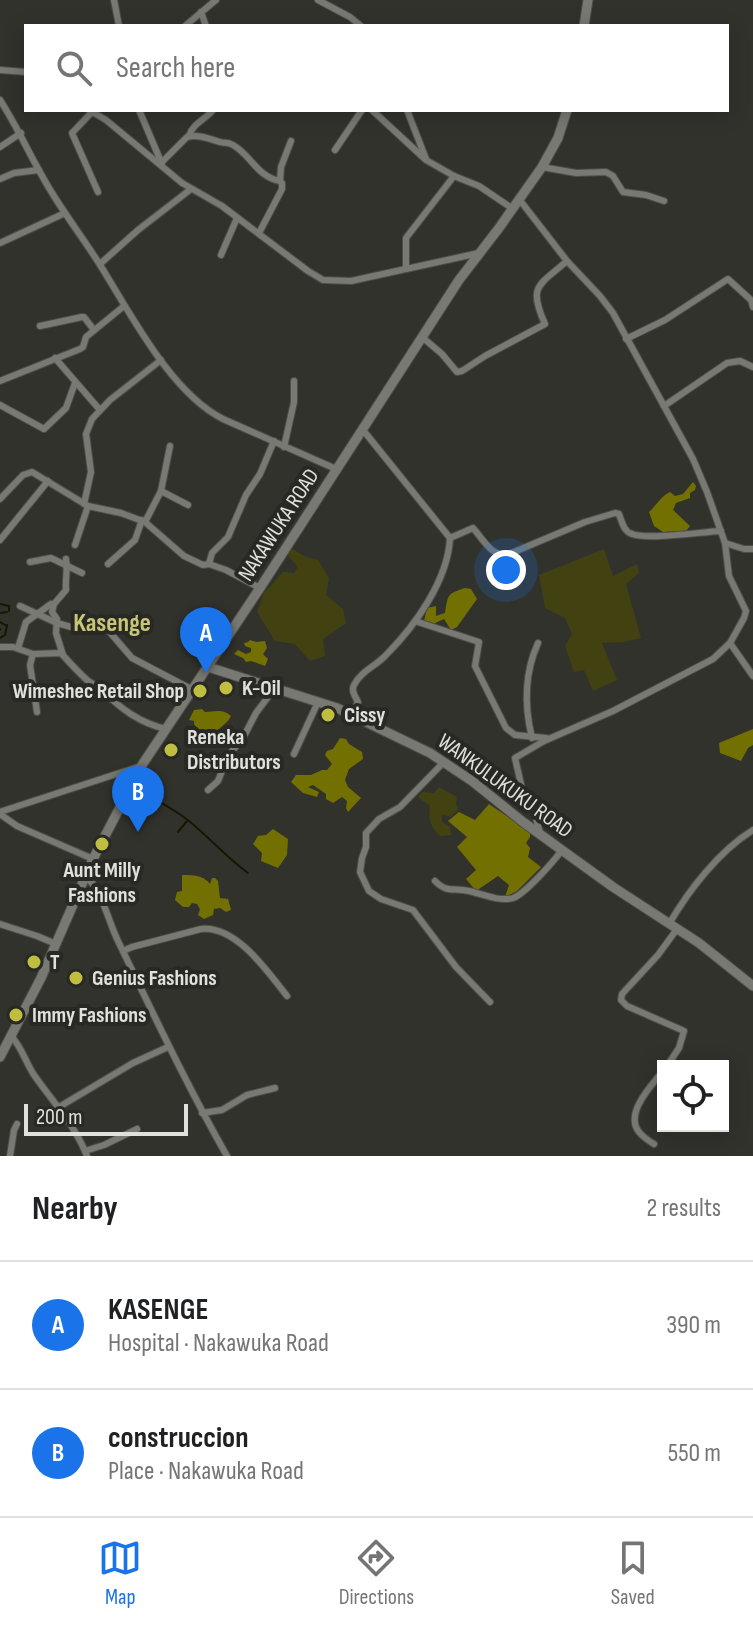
<!DOCTYPE html>
<html lang="en">
<head>
<meta charset="utf-8">
<style>
  body { margin:0; font-family:"Sofia Sans Condensed",sans-serif; background:#f2f2f2; color:#202124 }
  .controls { position:absolute; right:24px; bottom:24px; display:grid; overflow:hidden; border-radius:0px; box-shadow:0 4px 20px #0003 }
  .controls button { width:72px; height:72px; display:grid; place-items:center; padding:0; border:0; border-bottom:2px solid #e0e0e0; background:#fff; color:#202124; font:40px sans-serif }
  .scale { position:absolute; left:24px; bottom:20px; width:164px; box-sizing:border-box; padding-left:8px; border:4px solid #e0e0dd; border-top:0; font-size:22px; line-height:28px; white-space:nowrap; color:#e0e0dd; -webkit-text-stroke:6px #282824; paint-order:stroke }
  .you { position:absolute; left:506px; top:570px; width:28px; height:28px; margin:-20px; border:6px solid #fff; border-radius:50%; background:#1a73e8; box-shadow:0 0 0 12px #1a73e833 }
  .badge { display:grid; place-items:center; width:52px; height:52px; border-radius:50%; background:#1a73e8; color:#fff; font-size:26px; font-weight:700 }
  .pin { position:absolute; translate:-50% -66px; filter:drop-shadow(0 2px 4px #0008) }
  .pin::after { content:''; position:absolute; top:42px; width:28px; height:24px; background:inherit; clip-path:polygon(0 0,100% 0,50% 100%) }
  .list { margin:0; padding:0; list-style:none }
  h2 { display:flex; justify-content:space-between; align-items:center; height:104px; margin:0; padding:0 32px; font-size:34px }
  h2 small { font-size:26px; font-weight:400; color:#757577 }
  .list li { display:grid; grid-template-columns:52px 1fr auto; gap:24px; align-items:center; box-sizing:border-box; height:128px; padding:0 32px; border-top:2px solid #e0e0e0 }
  .list b { display:block; font-size:30px; white-space:nowrap }
  .list p { margin:0; font-size:26px; white-space:nowrap; color:#757577 }
  .list em { font-size:26px; font-style:normal; color:#757577 }
  .icon { flex:none; width:44px; height:44px; fill:none; stroke:currentColor; stroke-width:2; stroke-linecap:round; stroke-linejoin:round }
  .map { position:relative; flex:none; width:753px; height:1156px; overflow:hidden }
  .search { position:absolute; background:#fff; box-shadow:0 4px 20px #0003; left:24px; right:24px; top:24px; height:88px; display:flex; align-items:center; gap:20px; box-sizing:border-box; padding:0 28px; border-radius:0px; color:#757577; font-size:30px }
  .sheet { height:360px; background:#fff }
  nav { display:flex; justify-content:space-around; align-items:center; box-sizing:border-box; height:112px; border-top:2px solid #e0e0e0; background:#fff; font-size:22px; color:#757577 }
  nav a { display:grid; justify-items:center; gap:4px }
  nav .on { color:#1a73e8 }
  .map>svg:first-child { display:block }
</style>
</head>
<body>
<div class="map">
<svg width="753" height="1156" viewBox="0 0 753 1156">
  <rect width="100%" height="100%" fill="#32322d"/>
  <g fill="#424111">
    <polygon points="291,548 304,556 318,560 329,578 326,595 343,609 346,623 323,639 325,656 310,661 295,644 275,641 257,612 264,593 283,572 294,573 298,567 288,555"/>
    <polygon points="604,549 613,576 637,564 639,573 626,584 641,638 623,642 602,643 617,680 593,691 584,670 574,672 565,646 572,634 565,618 545,608 539,575"/>
    <path d="M439,787L457,797L456,804L458,810L450,817L442,814V822L450,827L451,835L440,836C430,826 428,820 430,806L418,797L422,792L434,793Z"/>
  </g>
  <g fill="#737002">
    <path d="M693,482L696,486L695,490L690,493V498L676,503L673,510L690,526L686,531L663,532L654,526L649,512C657,505 660,497 670,492L675,496L683,494Z"/>
    <path d="M465,588L471,589L477,599L457,627L451,630L444,619L433,624L424,621L427,608L436,606V616L445,613C448,594 447,594 465,588Z"/>
    <polygon points="250,640 256,642 265,641 267,648 263,654 268,659 265,666 251,661 246,662 243,658 234,654 238,650 246,654 251,652 251,648 245,646 244,643 248,642"/>
    <path d="M202,709L205,712C215,712 222,708 231,716L228,721L210,737L199,731L194,724V721L189,720L194,710Z"/>
    <polygon points="753,729 753,745 748,748 741,761 720,753 719,743"/>
    <polygon points="340,738 346,739 349,744 362,752 363,759 349,769 345,780 348,787 361,798 348,812 346,808 347,801 342,797 333,803 326,799 326,794 313,785 308,787 319,792 317,797 303,793 291,782 296,775 311,775 322,770 327,770 332,764 325,755 327,751 333,749"/>
    <polygon points="489,804 530,832 530,837 526,843 530,848 528,857 541,867 517,891 505,897 509,885 498,876 476,891 466,879 476,870 457,847 467,837 448,821 459,812 475,820"/>
    <polygon points="273,829 288,839 287,855 278,868 261,861 262,853 253,844 258,836 266,835"/>
    <path d="M182,875C194,875 203,875 210,884L212,878H215L218,881L220,898L228,899L231,910L226,912L220,908L214,909L213,915L204,919L198,915L200,909L197,904L192,903L189,907H183L175,900L177,892L182,891Z"/>
  </g>
  <g fill="none" stroke-linecap="round" stroke-linejoin="round">
    <g stroke="#171700" stroke-width="2">
      <polyline points="0,604 9,606 9,611"/>
      <polyline points="0,613 7,612"/>
      <polyline points="0,622 7,626"/>
      <polyline points="0,629 0,630"/>
      <polyline points="0,638 5,635 7,625"/>
      <path d="M139,790C156,800 174,809 189,821C210,838 226,857 248,873"/>
      <polyline points="178,832 187,821"/>
    </g>
    <defs>
      <g id="street">
        <polyline points="114,0 119,26"/>
        <polyline points="318,0 350,17 361,26"/>
        <polyline points="201,12 206,26"/>
        <polyline points="185,26 216,0"/>
        <polyline points="0,70 26,72"/>
        <path d="M0,100C20,131 34,165 54,196C70,222 89,246 105,273C134,320 173,394 223,419L336,469"/>
        <polyline points="89,110 106,120 182,183 222,206 308,271 323,280 351,281 479,253"/>
        <polyline points="139,110 162,164"/>
        <polyline points="372,110 426,160 454,176 479,186 513,209"/>
        <polyline points="407,110 426,159"/>
        <polyline points="92,112 72,133 98,192"/>
        <path d="M189,136C193,123 205,120 213,110"/>
        <polyline points="0,147 21,133"/>
        <polyline points="335,150 362,110"/>
        <path d="M162,162L187,137C199,134 209,139 220,142C226,144 226,141 233,145C251,155 257,177 280,181"/>
        <polyline points="542,167 576,173 606,172 613,176 623,192 646,195 664,201"/>
        <polyline points="0,179 14,173 39,170"/>
        <polyline points="519,199 567,261 600,296 613,313 664,406 693,459 707,492 725,543 729,576 746,611 744,618 730,643 713,659 613,711 544,741 515,758 523,793 536,818 540,833"/>
        <polyline points="259,233 282,189 282,183 280,181 281,167 291,141"/>
        <polyline points="0,243 65,213"/>
        <polyline points="221,255 237,218"/>
        <polyline points="100,264 138,230 191,189"/>
        <polyline points="406,269 406,238 454,176"/>
        <polyline points="40,326 82,317 84,317 94,330"/>
        <path d="M422,337L442,354L457,372L462,371L485,356L545,324C528,286 538,286 567,261"/>
        <polyline points="626,339 665,320 728,279 751,300 753,307"/>
        <polyline points="55,358 100,410"/>
        <polyline points="0,381 80,349 83,347 86,337 124,306"/>
        <polyline points="0,405 44,429 66,408 75,383"/>
        <polyline points="664,406 727,363 740,361 753,367"/>
        <polyline points="284,447 294,402 294,381"/>
        <polyline points="161,491 188,505"/>
        <polyline points="0,499 23,475 32,472 88,506 121,513 145,522 184,556 203,565 209,564 226,570 260,588"/>
        <polyline points="84,504 91,472 86,434 92,419 110,400 161,360"/>
        <polyline points="145,522 161,491 170,446"/>
        <path d="M450,538L473,528C483,539 491,556 507,555L585,522L615,513L619,514C622,522 624,532 632,534C648,540 701,532 721,531"/>
        <polyline points="0,540 48,481"/>
        <polyline points="725,543 744,549 753,549"/>
        <polyline points="75,545 88,506"/>
        <polyline points="30,562 51,558 82,573"/>
        <polyline points="108,564 135,540 142,520"/>
        <polyline points="209,564 212,553 228,537 246,495 260,474 274,441"/>
        <polyline points="20,606 57,623 71,627 83,624 107,629 132,658 193,690"/>
        <polyline points="415,621 479,642 475,666 506,728 515,735 546,738"/>
        <polyline points="730,643 753,676"/>
        <path d="M0,647H13L33,654L61,653C69,662 78,672 87,680C92,684 98,686 103,691C121,709 140,723 166,729"/>
        <polyline points="18,648 26,622 51,604"/>
        <polyline points="33,654 30,665 37,712"/>
        <path d="M63,655L56,633L57,619L52,612L54,604L66,590C65,579 68,570 66,559"/>
        <path d="M351,715L358,702C355,696 351,691 354,685C361,671 376,666 386,655C415,626 448,580 450,538L363,430"/>
        <path d="M532,738C524,705 524,674 538,643"/>
        <polyline points="294,754 318,702"/>
        <polyline points="444,762 400,807 379,819 366,833 366,847 362,858 360,872 369,891 381,899 413,910 456,967 490,1002"/>
        <polyline points="208,790 218,781 228,756 243,738 256,713 274,689"/>
        <polyline points="0,812 141,766"/>
        <polyline points="0,814 17,826 93,859"/>
        <path d="M85,876C102,889 108,921 118,941C153,1013 187,1086 227,1156"/>
        <path d="M435,881C448,894 453,887 469,891C482,894 500,902 513,898C525,894 554,861 562,850"/>
        <polyline points="0,924 37,936 56,944"/>
        <path d="M669,924C689,890 719,851 753,830"/>
        <path d="M123,951L132,947L201,929C236,925 268,972 287,996"/>
        <path d="M12,1037C22,1048 26,1063 34,1075C53,1102 75,1125 87,1156"/>
        <polyline points="667,1066 679,1048 684,1031 627,1006 621,1000 622,994 658,955 677,929"/>
        <polyline points="59,1107 133,1063 168,1047"/>
        <polyline points="202,1113 222,1110 247,1095 275,1088"/>
        <path d="M654,1144C649,1141 643,1137 639,1132C624,1113 652,1085 663,1071"/>
        <polyline points="85,1151 104,1145 137,1129"/>
        <polyline points="10,1156 14,1130 17,1124"/>
      </g>
      <g id="secondary">
        <polyline points="584,26 588,0"/>
        <polyline points="208,667 337,708 430,753 472,781 523,822 613,887 699,943 753,986"/>
        <polyline points="0,1057 41,978 93,859 142,765 260,588 459,280 499,228 542,167 558,138 567,110"/>
      </g>
    </defs>
    <use href="#street" stroke="#4d4d4a" stroke-width="8"/>
    <use href="#secondary" stroke="#4d4d4a" stroke-width="11"/>
    <use href="#street" stroke="#797973" stroke-width="6"/>
    <use href="#secondary" stroke="#797973" stroke-width="9"/>
  </g>
  <g fill="#c0be40" stroke="#282824" stroke-width="3">
    <circle cx="226" cy="688" r="8"/>
    <circle cx="200" cy="691" r="8"/>
    <circle cx="328" cy="715" r="8"/>
    <circle cx="171" cy="750" r="8"/>
    <circle cx="102" cy="844" r="8"/>
    <circle cx="34" cy="962" r="8"/>
    <circle cx="76" cy="978" r="8"/>
    <circle cx="16" cy="1015" r="8"/>
  </g>
  <g text-anchor="middle" dominant-baseline="central" stroke-width="8" stroke-linejoin="round" paint-order="stroke">
    <g font-size="22" fill="#e0e0dd" stroke="#282824">
      <text transform="translate(279 525) rotate(-57)">NAKAWUKA ROAD</text>
      <text transform="translate(505 786) rotate(36)">WANKULUKUKU ROAD</text>
    </g>
    <g font-size="22" font-weight="bold" fill="#e0e0dd" stroke="#282824" text-anchor="start">
      <text x="242" y="688">K-Oil</text>
      <text x="184" y="691" text-anchor="end">Wimeshec Retail Shop</text>
      <text x="344" y="715">Cissy</text>
      <text x="187" y="737">Reneka<tspan x="187" dy="25">Distributors</tspan></text>
      <text x="102" y="870" text-anchor="middle">Aunt Milly<tspan x="102" dy="25">Fashions</tspan></text>
      <text x="50" y="962">T</text>
      <text x="92" y="978">Genius Fashions</text>
      <text x="32" y="1015">Immy Fashions</text>
    </g>
    <g font-size="26" font-weight="bold" fill="#c7c678" stroke="#282824">
      <text x="112" y="623">Kasenge</text>
    </g>
  </g>
</svg>
<div class="controls">
<button><svg class="icon" aria-label="locate" viewBox="0 0 24 24"><circle cx="12" cy="12" r="6"/><path d="M12 2v4M12 18v4M2 12h4M18 12h4"/></svg></button>
</div>
<div class="scale">200 m</div>
<div class="you"></div>
<div class="pin badge" style="left:206px;top:673px">A</div>
<div class="pin badge" style="left:138px;top:832px">B</div>
<div class="search"><svg class="icon" aria-label="search" viewBox="0 0 24 24"><circle cx="10" cy="10" r="6"/><path d="M15 15l6 6"/></svg>Search here</div>
</div>
<section class="sheet">
<h2>Nearby<small>2 results</small></h2>
<ul class="list">
<li><span class="badge">A</span><div><b>KASENGE</b><p>Hospital · Nakawuka Road</p></div><em>390 m</em></li>
<li><span class="badge">B</span><div><b>construccion</b><p>Place · Nakawuka Road</p></div><em>550 m</em></li>
</ul>
</section>
<nav>
<a class="on"><svg class="icon" aria-label="map" viewBox="0 0 24 24"><path d="M3 6l6-2 6 2 6-2v14l-6 2-6-2-6 2zM9 4v14M15 6v14"/></svg>Map</a>
<a><svg class="icon" aria-label="directions" viewBox="0 0 24 24"><path d="M12 3l9 9-9 9-9-9zM9 14v-3h6M13 9l2 2-2 2"/></svg>Directions</a>
<a><svg class="icon" aria-label="saved" viewBox="0 0 24 24"><path d="M7 4h10v16l-5-4-5 4z"/></svg>Saved</a>
</nav>
</body>
</html>
